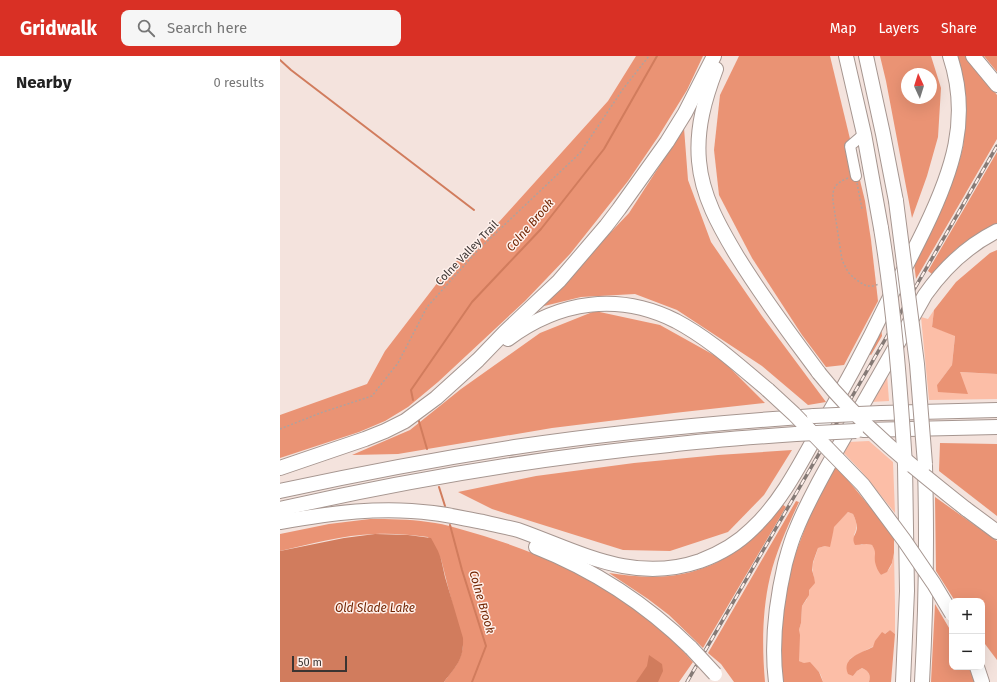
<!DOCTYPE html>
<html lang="en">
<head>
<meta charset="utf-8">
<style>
  body { margin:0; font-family:"Fira Sans",sans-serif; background:#f6f6f6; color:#222 }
  .controls { position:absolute; right:12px; bottom:12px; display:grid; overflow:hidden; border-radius:8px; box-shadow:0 4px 16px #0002 }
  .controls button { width:36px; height:36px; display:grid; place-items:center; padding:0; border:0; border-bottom:1px solid #e0e0e0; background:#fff; color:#222; font:20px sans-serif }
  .compass { position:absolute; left:621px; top:12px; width:36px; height:36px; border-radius:50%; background:#fff; box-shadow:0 4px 16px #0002; rotate:356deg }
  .scale { position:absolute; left:12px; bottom:10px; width:55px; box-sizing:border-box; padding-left:4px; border:2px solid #3b3432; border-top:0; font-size:11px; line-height:14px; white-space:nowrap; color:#3b3432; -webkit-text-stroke:3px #fff1ec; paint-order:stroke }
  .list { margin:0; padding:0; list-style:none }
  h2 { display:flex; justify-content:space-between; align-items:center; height:52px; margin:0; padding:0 16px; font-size:17px }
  h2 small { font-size:13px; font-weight:400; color:#767676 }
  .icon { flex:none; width:22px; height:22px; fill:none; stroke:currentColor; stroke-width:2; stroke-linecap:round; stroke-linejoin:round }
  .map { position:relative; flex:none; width:717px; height:626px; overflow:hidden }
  header { display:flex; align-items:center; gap:24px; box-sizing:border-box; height:56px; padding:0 20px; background:#d93025; color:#fff }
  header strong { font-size:19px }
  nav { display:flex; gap:22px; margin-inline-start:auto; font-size:14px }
  .search { width:280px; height:36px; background:#f6f6f6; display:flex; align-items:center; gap:10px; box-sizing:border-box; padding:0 14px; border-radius:8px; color:#767676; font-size:15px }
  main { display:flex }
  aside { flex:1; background:#fff }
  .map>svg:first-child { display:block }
</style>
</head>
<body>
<header>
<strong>Gridwalk</strong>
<div class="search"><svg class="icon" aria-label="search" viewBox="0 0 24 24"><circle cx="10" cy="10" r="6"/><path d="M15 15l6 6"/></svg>Search here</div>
<nav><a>Map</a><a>Layers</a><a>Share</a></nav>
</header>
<main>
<aside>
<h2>Nearby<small>0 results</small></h2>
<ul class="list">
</ul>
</aside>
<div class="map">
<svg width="717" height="626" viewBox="0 0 717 626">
  <rect width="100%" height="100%" fill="#f4e3dd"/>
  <g fill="#fcbea7">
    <polygon points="654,254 652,271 675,279 672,309 657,329 679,316 717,318 717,343 649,344 641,261 648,263"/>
    <polygon points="607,318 609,345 590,346"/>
    <polygon points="589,385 613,406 615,457 581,415 563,396 568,386"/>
    <path d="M568,456L573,458C577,467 578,470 574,479L581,489L587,487L592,489L596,495L595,504L601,519C612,514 612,508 614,497L615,550V578L610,574C604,579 596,583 594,590L571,602L568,606L573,620L577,615L582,612C589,615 591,619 589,626H543C540,610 531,611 519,605V574L521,567L522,550L527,543L528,534L534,521C530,508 535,504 538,492L545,490L553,477V471Z"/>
  </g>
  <g fill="#ea9374" fill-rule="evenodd">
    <polygon points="356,0 423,0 407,34 378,81 348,125 290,198 245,245 158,326 128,351 105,365 79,376 0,402 0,359 87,328 105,295 168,213 218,167 328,45"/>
    <polygon points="459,0 550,0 585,145 591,184 598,245 564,309 546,311 522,279 472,202 439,139 434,94 440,39"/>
    <path d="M600,0H651L661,32L658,81L647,120L632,162L606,25ZM627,18H651V42H627Z"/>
    <polygon points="676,0 686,0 717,39 717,83 636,223 634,207 659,157 671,129 678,110 683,91 685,69"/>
    <polygon points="704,0 717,0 717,16"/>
    <polygon points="404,72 408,124 431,186 482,260 546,346 528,349 482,310 397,254 355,238 301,241 260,251 349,157"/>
    <polygon points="717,96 717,169 691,182 676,193 652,218 648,215"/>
    <polygon points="717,194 717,318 680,316 688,338 658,336 657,329 672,309 675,280 652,271 654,254 676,226 710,197"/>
    <polygon points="315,255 380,269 441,303 485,347 394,357 272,372 118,398 72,399 130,374 181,333 260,277"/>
    <polygon points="601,271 602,280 591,299 588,297"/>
    <polygon points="660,387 717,388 717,460 659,415"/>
    <polygon points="512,394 484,439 448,476 390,495 343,494 212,453 178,436 256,420 354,407 438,399"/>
    <path d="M555,410L567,423L614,480V497L612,507L607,516L601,519C598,515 596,511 595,506C594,497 597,497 592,489C586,487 581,489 575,489C571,481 576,480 577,472C577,468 575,462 573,458L568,456L554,471L553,477L550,491L545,490L538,492L533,506L532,514L534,521L535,527L529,534V539L522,550L521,567L519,574L520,579L519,605L524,607L530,606L539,616L543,626H500L499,574L510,512L530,459Z"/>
    <polygon points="655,441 717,485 717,604 702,584 702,545 675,545 656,515"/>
    <path d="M516,445L519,446C508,469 496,496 490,521C482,555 482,592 485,626H454L441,608L428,597Z"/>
    <path d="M502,448L506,451L423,592L389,559L368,543L329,517C349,520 370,522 390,520C427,516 461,497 485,470C491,463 497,455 502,448Z"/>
    <path d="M90,463C109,463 129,463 148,466C167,468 186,475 204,480C282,504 359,543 413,606L399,626H164C174,612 180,608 183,590L161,503L148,481C131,479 113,477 95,478C63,479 31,488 0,495V478L49,468Z"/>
    <polygon points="655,548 672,577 672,611 690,611 696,626 651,626"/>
    <path d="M610,574L615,578L611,626H589C591,619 589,615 582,612L577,615L573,620L568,618C561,601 582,597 593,591L595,585L602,576L605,578Z"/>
  </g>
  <g fill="#d17c5d">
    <path d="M95,478L128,479L151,482L158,495L161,503L165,521L183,582C184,604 176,610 164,626H0V495L64,482Z"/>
    <polygon points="369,599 382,608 383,615 378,626 356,626 367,610"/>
  </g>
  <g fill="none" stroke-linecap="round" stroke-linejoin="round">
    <g stroke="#d17c5d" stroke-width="2">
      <polyline points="0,4 11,14 194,154"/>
      <polyline points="133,344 131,334 192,246 261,173 324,93 377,0"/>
      <polyline points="138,362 147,393"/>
      <polyline points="159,431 165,450"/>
      <polyline points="170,469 182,514 206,590 192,626"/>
    </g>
    <defs>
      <polyline id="minor" points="576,120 570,90 584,78"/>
      <g id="highway">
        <polyline points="566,0 584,78 601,172"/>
        <polyline points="586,0 603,78 616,145"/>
        <polyline points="693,0 717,29"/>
        <path d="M436,13C425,42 416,72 419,105C422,140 439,170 457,200C482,241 511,279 539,317"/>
        <path d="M228,283C279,245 338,236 396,265C430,283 459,310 488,334"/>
        <polyline points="601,357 717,354"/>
        <polyline points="583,374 717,371"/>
        <polyline points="0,412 85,383 105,375 125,365 156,342 198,304 225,276 279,225 326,170 339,153 387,86 405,57 434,0"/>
        <path d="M0,435C78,418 157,403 235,391C334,376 434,367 534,360"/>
        <path d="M0,453C128,424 258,402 389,389C431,384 473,381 516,378"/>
        <polyline points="686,453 717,476"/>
        <path d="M0,466C51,457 101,450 153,457C170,459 186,463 203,466C215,469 226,471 238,474C300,496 353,528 420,505C439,498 457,488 472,473C498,449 516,416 533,385C560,339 585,293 608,245C620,221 633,197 645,172C672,116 691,63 670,0"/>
        <path d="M256,491C314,514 366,548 411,592"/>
        <polyline points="697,611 702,626"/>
        <path d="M496,626C491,587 496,547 505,508C508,497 511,485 516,474C531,437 552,403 571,369C596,325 621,282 645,239C664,212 687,190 717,175"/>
        <polyline points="623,626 627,535 625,409"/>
        <path d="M642,626C646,554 647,482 645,410"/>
      </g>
    </defs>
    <use href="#minor" stroke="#a69690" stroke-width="12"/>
    <use href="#highway" stroke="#a69690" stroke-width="16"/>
    <g stroke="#afa29e" stroke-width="1.5" stroke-dasharray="2 2" stroke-linecap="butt">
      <path d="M568,122C556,127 552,131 553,145L562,204L568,216L574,222L581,227L587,230H593L599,228"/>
      <polyline points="577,127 582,153"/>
      <polyline points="0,373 43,356 92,340 118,307 147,251 198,194 300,97 343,33 369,0"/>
    </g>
    <use href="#minor" stroke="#fff" stroke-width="10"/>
    <use href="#highway" stroke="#fff" stroke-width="14"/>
    <defs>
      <polyline id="rail" points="407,626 717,90"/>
    </defs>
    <use href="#rail" stroke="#857a76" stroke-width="3.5"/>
    <use href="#rail" stroke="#fff1ec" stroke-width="2" stroke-dasharray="6" stroke-linecap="butt"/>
    <defs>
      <g id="highway-bridge">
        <polyline points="616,145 637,308 645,408"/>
        <path d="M601,172C614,251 620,330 625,409"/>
        <path d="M539,317C581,370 633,411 686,453"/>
        <polyline points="488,334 514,358 583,429 624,484 654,528 672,558"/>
        <polyline points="534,360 601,357"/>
        <polyline points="516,378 576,375"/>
        <polyline points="411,592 435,618"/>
      </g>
    </defs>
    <use href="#highway-bridge" stroke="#a69690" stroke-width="16" stroke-linecap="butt"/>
    <use href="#highway-bridge" stroke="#fff" stroke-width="14"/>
  </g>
  <g text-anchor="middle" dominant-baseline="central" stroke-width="3" stroke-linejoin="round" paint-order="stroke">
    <g font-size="11" fill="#3b3432" stroke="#fff1ec">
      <text transform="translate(187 197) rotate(-46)">Colne Valley Trail</text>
    </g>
    <g font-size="12" font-style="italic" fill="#722502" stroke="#fff1ec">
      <text transform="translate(250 169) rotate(-49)">Colne Brook</text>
      <text transform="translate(202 546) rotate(74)">Colne Brook</text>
      <text x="95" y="552">Old Slade Lake</text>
    </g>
  </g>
</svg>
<div class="controls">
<button>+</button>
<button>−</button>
</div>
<svg class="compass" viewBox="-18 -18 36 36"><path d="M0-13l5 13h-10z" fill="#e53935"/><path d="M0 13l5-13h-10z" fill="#767676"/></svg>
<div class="scale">50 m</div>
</div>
</main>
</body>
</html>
